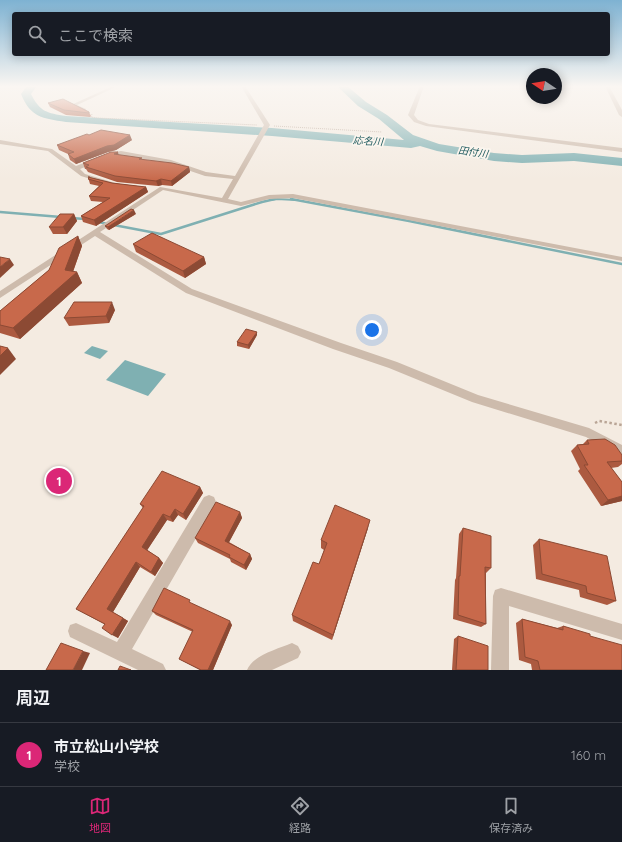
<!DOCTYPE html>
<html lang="ja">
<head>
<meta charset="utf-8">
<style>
  body { margin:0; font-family:Quicksand,"Noto Sans JP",sans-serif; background:#20242c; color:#f1f3f6 }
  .compass { position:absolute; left:526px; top:68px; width:36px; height:36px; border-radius:50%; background:#171b24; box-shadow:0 2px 10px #0003; rotate:282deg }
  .you { position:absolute; left:372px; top:330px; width:14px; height:14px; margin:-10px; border:3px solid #fff; border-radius:50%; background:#1a73e8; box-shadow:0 0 0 6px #1a73e833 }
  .badge { display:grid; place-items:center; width:26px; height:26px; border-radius:50%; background:#db2777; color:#fff; font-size:13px; font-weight:700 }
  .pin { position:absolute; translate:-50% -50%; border:2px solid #fff; box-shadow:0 1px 4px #0006 }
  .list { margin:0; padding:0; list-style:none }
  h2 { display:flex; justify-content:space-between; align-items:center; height:52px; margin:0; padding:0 16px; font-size:17px }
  h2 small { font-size:13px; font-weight:400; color:#9ea1a6 }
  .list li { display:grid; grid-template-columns:26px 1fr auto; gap:12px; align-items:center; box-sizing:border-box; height:64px; padding:0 16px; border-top:1px solid #363941 }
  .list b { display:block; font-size:15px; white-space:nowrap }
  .list p { margin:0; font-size:13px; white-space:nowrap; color:#9ea1a6 }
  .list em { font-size:13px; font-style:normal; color:#9ea1a6 }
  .icon { flex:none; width:22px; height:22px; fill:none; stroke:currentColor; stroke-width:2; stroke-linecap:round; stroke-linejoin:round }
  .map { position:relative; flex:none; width:622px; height:670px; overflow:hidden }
  .search { position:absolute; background:#171b24; box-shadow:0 2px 10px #0003; left:12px; right:12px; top:12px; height:44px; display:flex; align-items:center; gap:10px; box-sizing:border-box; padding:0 14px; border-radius:4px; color:#9ea1a6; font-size:15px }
  .sheet { height:116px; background:#171b24 }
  nav { display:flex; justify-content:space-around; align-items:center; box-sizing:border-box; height:56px; border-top:1px solid #363941; background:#171b24; font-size:11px; color:#9ea1a6 }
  nav a { display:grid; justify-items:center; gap:2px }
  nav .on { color:#db2777 }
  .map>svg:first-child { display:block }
</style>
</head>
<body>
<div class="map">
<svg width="622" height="670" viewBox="0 0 622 670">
  <rect width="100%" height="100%" fill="#f4ebe1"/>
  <g fill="#7fb0b2">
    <polygon points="92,346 108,351 100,359 84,353"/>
    <polygon points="125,360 166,374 148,396 106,380"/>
  </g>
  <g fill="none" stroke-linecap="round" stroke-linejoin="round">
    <polyline stroke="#7fb0b2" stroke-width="2" points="270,200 277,199 296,200"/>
    <g stroke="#7fb0b2" stroke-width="2.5">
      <polyline points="291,199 409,221 622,264"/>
      <polyline points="0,212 61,217"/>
      <polyline points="71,218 85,219"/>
      <polyline points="98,222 161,234 262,202 275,199"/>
    </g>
    <path fill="#7fb0b2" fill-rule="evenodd" d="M27,86H37L31,94C40,112 47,113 66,116L272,128L404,140L379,119L358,106L337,86H347L366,102L387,115L413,135L439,144L494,153L522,155L574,153L622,158V166L574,161L522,163L494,161L437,151L420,146L411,148L272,136L66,122C42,118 31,118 21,94Z"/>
    <g stroke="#b9a596" stroke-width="1" stroke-dasharray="1 1" stroke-linecap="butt">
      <polyline points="92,114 91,117 97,118 257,125"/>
      <polyline points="274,126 382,132"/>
    </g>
    <polyline stroke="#b9a596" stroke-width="2.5" stroke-dasharray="2.5 2.5" stroke-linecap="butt" points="595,423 599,421 622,425"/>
    <g fill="#cdbbac" fill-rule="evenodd">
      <polygon points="113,86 118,86 77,105 86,109 86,111 82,111 71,105"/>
      <polygon points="241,86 245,86 270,125 228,199 241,202 269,195 293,194 622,257 622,261 293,198 269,199 241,206 163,190 100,232 192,289 341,343 397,362 478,395 589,428 622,445 622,457 586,437 472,402 389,368 333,349 186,293 95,236 0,298 0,291 160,187 222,198 233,179 205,176 170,164 121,155 112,156 80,169 85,174 115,183 115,185 113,186 81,176 48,151 0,144 0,140 52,149 76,166 109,153 121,151 171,160 206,172 235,176 264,125"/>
      <polygon points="420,86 424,86 414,115 418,120 429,124 622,148 622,152 426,126 414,122 408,115"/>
      <polygon points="605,86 609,86 622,110 622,117 619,115"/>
      <polygon points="209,495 214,497 216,502 214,507 132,649 163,664 166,670 138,670 70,637 68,631 70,625 76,623 117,642 204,497"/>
      <polygon points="501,588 622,624 622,640 509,606 509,670 491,670 493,596 495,590"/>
      <path d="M292,643L298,646L301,652L298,658L272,670H247C253,655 278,649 292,643Z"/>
    </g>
  </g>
  <g fill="#ac5a40">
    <polygon points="88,86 100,86 96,87"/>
    <polygon points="48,103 89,112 91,116 90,117 66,115 50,107"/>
    <polygon points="89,135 132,140 116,150 108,152 76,164 70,160 68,154 59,150 57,145"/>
    <polygon points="119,155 142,160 189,167 190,172 172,186 162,185 158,186 117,182 88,172 86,169 85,169 83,163"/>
    <polygon points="88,177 112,183 146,187 148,192 96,226 83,222 81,216 103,202 91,201 89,196 99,186 90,184"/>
    <polygon points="74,214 77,221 67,234 53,234 49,227"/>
    <polygon points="136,214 109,230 107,229 105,226"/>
    <polygon points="78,236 82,246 73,272 77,272 82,283 20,339 0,333 0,311 49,270"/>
    <polygon points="133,244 204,257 206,264 185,278 136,252"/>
    <polygon points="115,310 109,323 69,326 64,318"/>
    <polygon points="257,335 249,349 237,346 237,342"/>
    <polygon points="587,440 622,461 622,464 618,467 611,468 622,482 622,501 601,506 578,471 580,469 571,451 577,445 583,444"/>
    <polygon points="200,487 203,493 186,520 178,515 173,522 167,520 147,550 159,558 163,563 155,576 140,567 113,612 128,621 118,638 104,624 76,609 143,508 140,504"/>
    <polygon points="240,512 242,518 229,542 250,554 252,559 246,570 231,562 230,559 198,543 195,538"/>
    <polygon points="368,528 332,640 293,621 292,615 319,564 324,550 321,548 321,540"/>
    <polygon points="463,528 491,568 486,573 486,624 481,627 453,619 455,580 456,578 459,534"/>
    <polygon points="539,539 616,601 607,605 580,597 579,590 536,579 533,545"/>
    <polygon points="193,604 232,625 213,670 200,670 179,659 193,632 156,615 152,611"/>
    <polygon points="522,619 557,628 563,626 590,636 622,670 532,670 531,664 519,660 516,623"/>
    <polygon points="458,636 488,670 452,670 454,639"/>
  </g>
  <g fill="#8c4a34">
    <polygon points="130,135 132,140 116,150 108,152 76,164 74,159"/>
    <polygon points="118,152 119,157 114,154"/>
    <polygon points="189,167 190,172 172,186 171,181"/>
    <polygon points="161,179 162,185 158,186 156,181"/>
    <polygon points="146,187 148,192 96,226 94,220"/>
    <polygon points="134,210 136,214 109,230 108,227"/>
    <polygon points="74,214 77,221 67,234 63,227"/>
    <polygon points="78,236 82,246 71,277 77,272 82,283 20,339 13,328"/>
    <polygon points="204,257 206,264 185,278 183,271"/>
    <polygon points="10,259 14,265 0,278 0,267"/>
    <polygon points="112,302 115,310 109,323 106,316"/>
    <polygon points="257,332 257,335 249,349 248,345"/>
    <polygon points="8,348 16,359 0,375 0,356"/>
    <polygon points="200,487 203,493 186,520 183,514"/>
    <polygon points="622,496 622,501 601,506 608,500"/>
    <polygon points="175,509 178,515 173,522 170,517"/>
    <polygon points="240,512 242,518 227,546 225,541"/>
    <polygon points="163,514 167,520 146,552 142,547"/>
    <polygon points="370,520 368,528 332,640 333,635"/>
    <polygon points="250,554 252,559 246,570 244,565"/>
    <polygon points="159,558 163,563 155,576 151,572"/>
    <polygon points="136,562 140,567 113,612 107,609"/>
    <polygon points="123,618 128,621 118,638 112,635"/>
    <polygon points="230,621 232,625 213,670 208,670"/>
    <polygon points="83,651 90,653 82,670 73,670"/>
  </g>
  <g fill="#c8694b" stroke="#8c4a34">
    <polygon points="63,99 89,112 89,113 64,110 48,103"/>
    <polygon points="101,130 130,135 114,145 107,146 74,159 68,154 74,152 57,145 87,134 89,135"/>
    <polygon points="111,152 118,152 114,154 142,158 139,159 172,163 189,167 171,181 161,179 156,181 115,176 86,167 89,165 83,163"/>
    <polygon points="88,177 112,183 146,187 94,220 81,216 110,198 89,196 103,183 88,179 90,177"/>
    <polygon points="131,209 134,210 108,227 105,226"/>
    <polygon points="60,214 74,214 63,227 49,227"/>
    <polygon points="152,233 204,257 183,271 133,244"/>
    <polygon points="78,236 65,270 77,272 13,328 0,325 0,311 49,270 59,248"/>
    <polygon points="0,257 10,259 0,267"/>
    <polygon points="74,302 112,302 106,316 64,318"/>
    <polygon points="246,329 257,332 248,345 237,342"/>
    <polygon points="0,346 8,348 0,356"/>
    <polygon points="605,439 615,445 622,455 622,461 607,462 622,482 622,496 608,500 584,465 588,465 577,445 589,444 587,440"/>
    <polygon points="162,471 200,487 183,514 175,509 170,517 163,514 142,547 159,558 151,572 136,562 107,609 123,618 112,635 102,628 105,624 76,609 144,506 140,504"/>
    <polygon points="216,502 240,512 225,541 250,554 244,565 229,557 230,555 195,538"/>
    <polygon points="335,505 370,520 333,635 292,615 313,562 319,564 327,543 321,540"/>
    <polygon points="463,528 491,536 491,568 485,567 486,624 458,615 459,576 460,576"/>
    <polygon points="539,539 607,556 616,601 587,593 586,586 542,574"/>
    <polygon points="164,588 190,600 189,602 230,621 208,670 201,670 179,659 193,630 152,611"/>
    <polygon points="522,619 563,630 563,626 590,634 590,636 622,645 622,670 540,670 538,661 525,657"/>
    <polygon points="458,636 488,646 488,670 456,670"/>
    <polygon points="61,643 83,651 73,670 46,670"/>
    <polygon points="120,666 131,670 118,670"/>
  </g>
  <linearGradient id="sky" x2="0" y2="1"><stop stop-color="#7eb2d2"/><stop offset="0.48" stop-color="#faf6f2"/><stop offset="1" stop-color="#faf6f2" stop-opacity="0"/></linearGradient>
  <rect width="622" height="180" fill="url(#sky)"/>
  <g text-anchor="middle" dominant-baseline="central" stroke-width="3.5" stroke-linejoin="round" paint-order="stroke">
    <g font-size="10" font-style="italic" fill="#1f5a5e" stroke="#fbf5ee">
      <text transform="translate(368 141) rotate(4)">応名川</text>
      <text transform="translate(473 152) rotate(8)">田付川</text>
    </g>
  </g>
</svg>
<svg class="compass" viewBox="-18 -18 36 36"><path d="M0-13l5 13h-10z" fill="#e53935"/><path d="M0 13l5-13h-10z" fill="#9ea1a6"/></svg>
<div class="you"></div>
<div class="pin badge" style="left:59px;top:481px">1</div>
<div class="search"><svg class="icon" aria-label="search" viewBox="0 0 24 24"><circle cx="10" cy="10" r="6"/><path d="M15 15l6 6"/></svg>ここで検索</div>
</div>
<section class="sheet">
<h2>周辺<small></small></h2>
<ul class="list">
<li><span class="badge">1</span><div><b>市立松山小学校</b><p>学校</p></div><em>160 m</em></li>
</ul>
</section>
<nav>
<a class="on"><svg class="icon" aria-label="map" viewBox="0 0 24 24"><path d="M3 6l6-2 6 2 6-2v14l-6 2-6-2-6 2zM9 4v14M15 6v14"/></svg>地図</a>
<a><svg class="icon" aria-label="directions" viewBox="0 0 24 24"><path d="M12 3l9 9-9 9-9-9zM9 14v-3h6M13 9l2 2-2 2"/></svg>経路</a>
<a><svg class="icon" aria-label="saved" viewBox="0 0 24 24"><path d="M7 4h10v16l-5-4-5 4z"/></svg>保存済み</a>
</nav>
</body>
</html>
